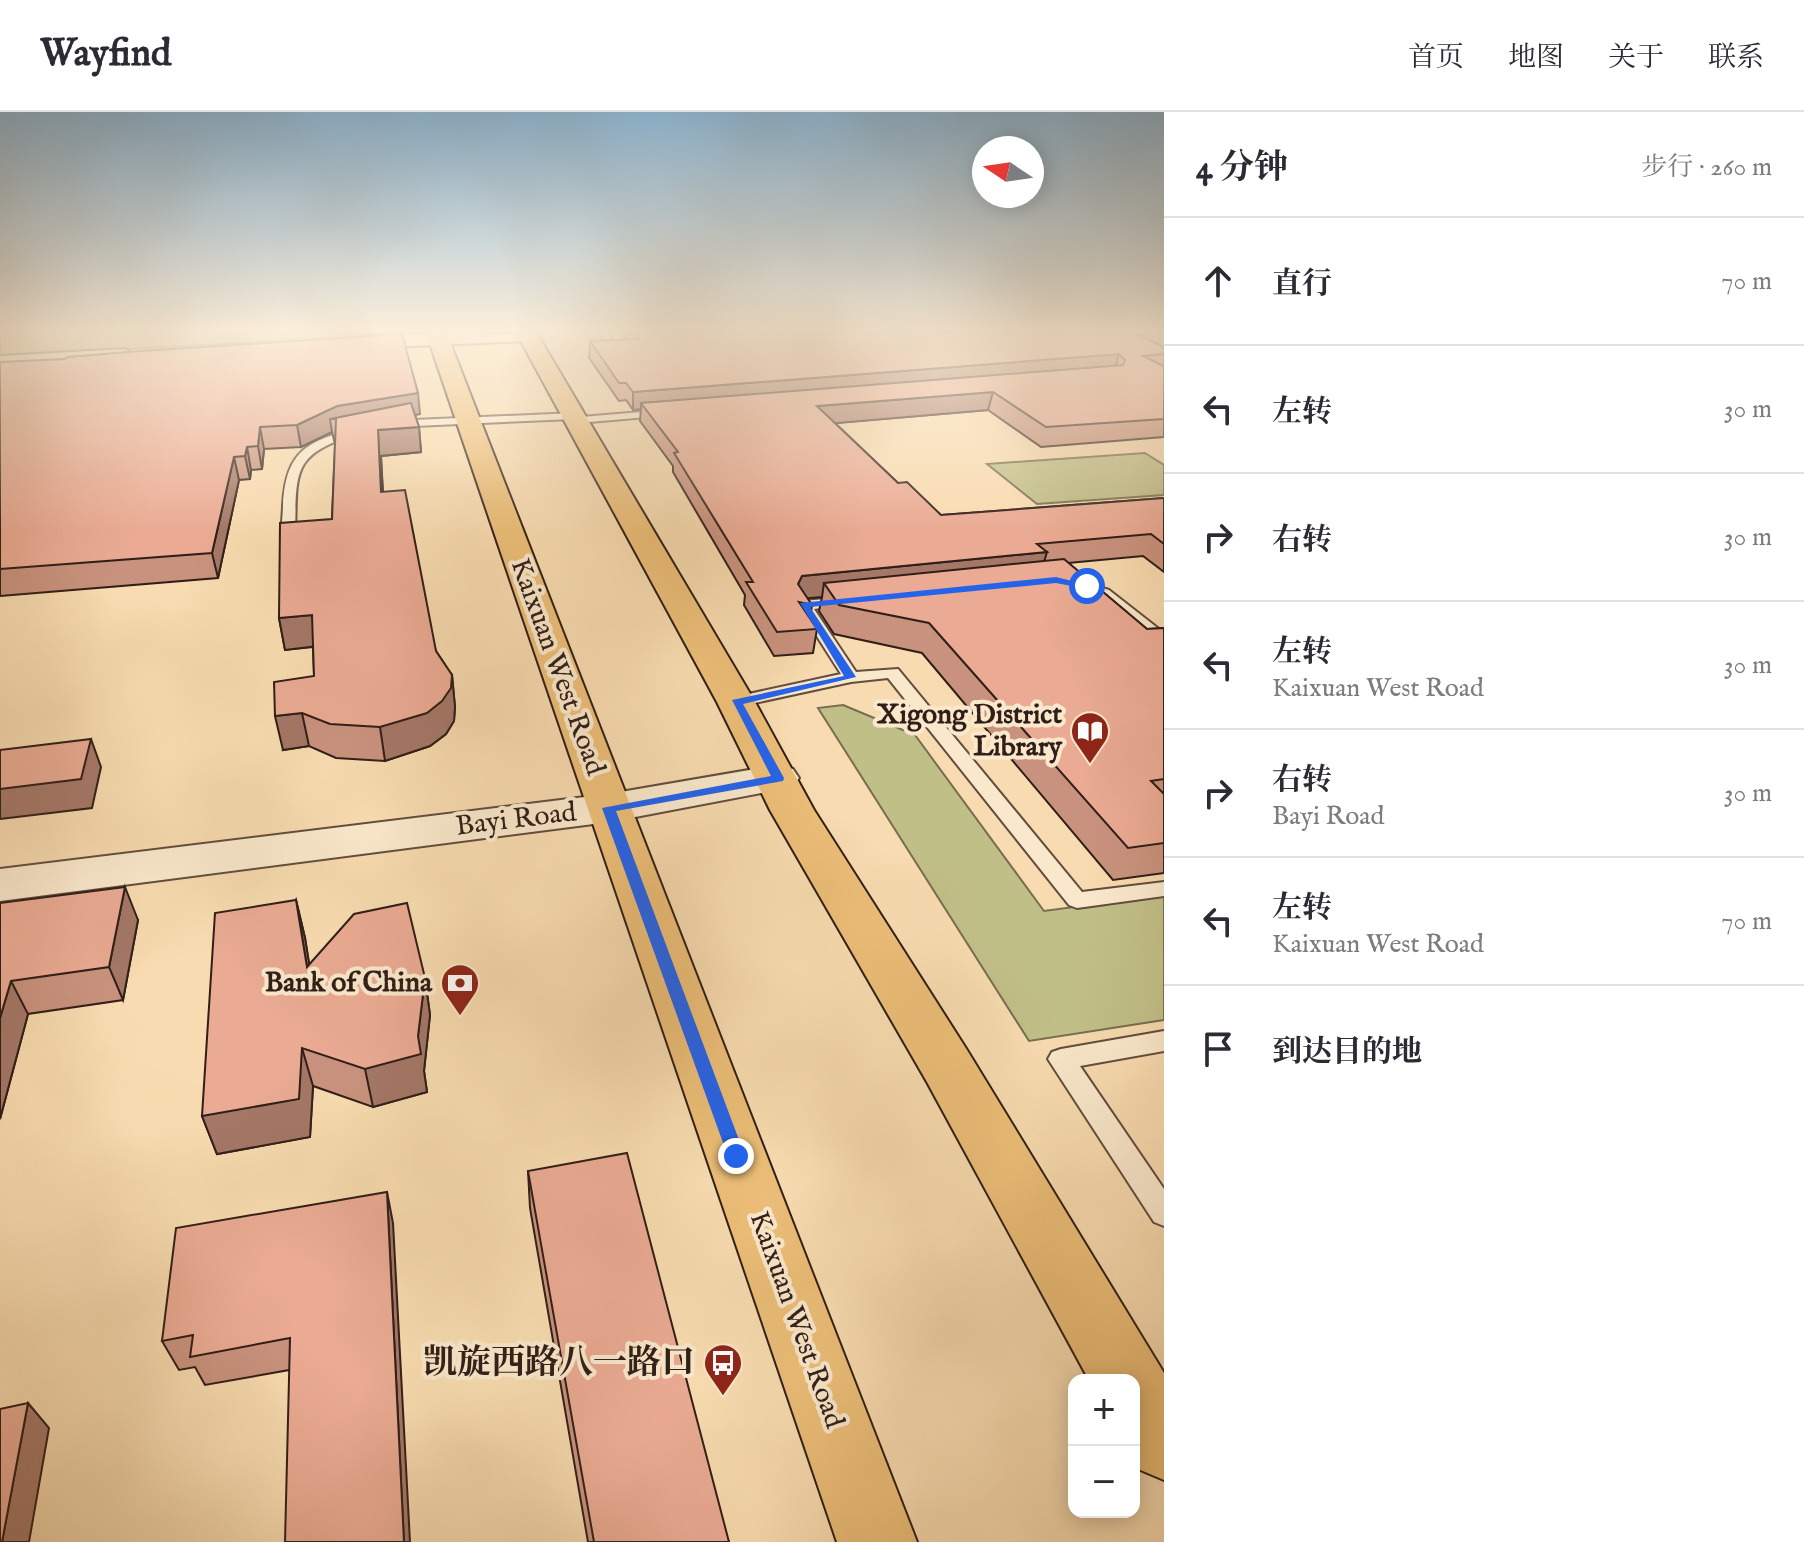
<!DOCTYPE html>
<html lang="zh">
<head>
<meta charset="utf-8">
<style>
  body { margin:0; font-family:"IM FELL English","Noto Serif SC",serif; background:#f7f7f7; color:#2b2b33 }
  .controls { position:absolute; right:24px; bottom:24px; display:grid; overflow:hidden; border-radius:16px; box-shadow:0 4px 20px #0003 }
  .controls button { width:72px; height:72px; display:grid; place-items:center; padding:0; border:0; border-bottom:2px solid #e1e1e2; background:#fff; color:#2b2b33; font:40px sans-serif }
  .compass { position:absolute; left:972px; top:24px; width:72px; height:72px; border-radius:50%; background:#fff; box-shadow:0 4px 20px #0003; rotate:283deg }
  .stop { position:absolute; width:24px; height:24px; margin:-18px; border:6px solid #2563eb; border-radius:50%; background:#fff }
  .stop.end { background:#2563eb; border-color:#fff; box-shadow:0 2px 8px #0008 }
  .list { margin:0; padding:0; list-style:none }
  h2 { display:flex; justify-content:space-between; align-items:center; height:104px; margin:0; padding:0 32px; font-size:34px }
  h2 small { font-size:26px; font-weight:400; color:#7c7c81 }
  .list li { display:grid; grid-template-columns:52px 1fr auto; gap:24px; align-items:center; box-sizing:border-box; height:128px; padding:0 32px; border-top:2px solid #e1e1e2 }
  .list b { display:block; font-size:30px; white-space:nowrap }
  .list p { margin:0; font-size:26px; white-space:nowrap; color:#7c7c81 }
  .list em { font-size:26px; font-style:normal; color:#7c7c81 }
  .icon { flex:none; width:44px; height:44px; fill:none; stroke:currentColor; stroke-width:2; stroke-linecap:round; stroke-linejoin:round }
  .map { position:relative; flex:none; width:1164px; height:1430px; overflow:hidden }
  header { display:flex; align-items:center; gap:48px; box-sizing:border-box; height:112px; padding:0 40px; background:#fff; border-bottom:2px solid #e1e1e2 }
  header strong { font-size:38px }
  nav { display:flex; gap:44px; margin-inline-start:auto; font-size:28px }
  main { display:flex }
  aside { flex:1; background:#fff }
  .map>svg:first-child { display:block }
</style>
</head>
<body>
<header>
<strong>Wayfind</strong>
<nav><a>首页</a><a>地图</a><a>关于</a><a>联系</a></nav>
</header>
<main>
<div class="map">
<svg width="1164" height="1430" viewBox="0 0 1164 1430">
  <rect width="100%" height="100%" fill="#f8dbb0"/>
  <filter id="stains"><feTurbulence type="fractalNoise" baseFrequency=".0025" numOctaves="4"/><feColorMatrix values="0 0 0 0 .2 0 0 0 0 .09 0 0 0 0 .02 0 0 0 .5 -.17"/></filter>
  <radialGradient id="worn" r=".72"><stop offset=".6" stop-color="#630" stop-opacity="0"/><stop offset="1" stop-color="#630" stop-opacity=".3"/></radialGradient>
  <g fill="#c1bf88" stroke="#786e50" stroke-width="2">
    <polygon points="0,220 403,220 404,222 0,244"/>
    <polygon points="1145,341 1164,353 1164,383 1037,392 987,352"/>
    <polygon points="843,593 915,623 1044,799 1164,783 1164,908 1029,929 818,596"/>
  </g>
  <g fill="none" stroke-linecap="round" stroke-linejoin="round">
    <polygon fill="#a2b8b6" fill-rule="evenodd" points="1136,220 1164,222 1164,234 1139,224"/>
    <defs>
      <g id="service">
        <polygon points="599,220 608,220 618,241 612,241"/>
        <polygon points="666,298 670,299 670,303 578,311 573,307 392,315 387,312 392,309 576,301 581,305"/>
        <path d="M357,316L361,317V321C289,342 297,359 295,427L283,430C280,419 283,405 283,393C286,338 308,329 357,316Z"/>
        <polygon points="1080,469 1109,478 1164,521 1164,531 1149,527 1099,484 1075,476 1075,470"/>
        <polygon points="845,485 852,489 850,492 814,497 856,560 898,557 1082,780 1164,770 1164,784 1077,796 1069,793 888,566 851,570 736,595 730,594 727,590 730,586 841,562 797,493 804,489"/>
        <polygon points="1164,919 1164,939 1080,954 1164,1077 1164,1114 1154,1110 1048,947 1052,940 1061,937"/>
      </g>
      <polygon id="tertiary" points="778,653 793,657 799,666 793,675 609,710 0,789 0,757 609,682"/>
      <g id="secondary">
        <polygon points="457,220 538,223 528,229 346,237 336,231 346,225"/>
        <polygon points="125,237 135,243 132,247 0,256 0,244"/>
      </g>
      <g id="primary">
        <polygon points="426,220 446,220 917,1430 837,1430"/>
        <polygon points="516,220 536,220 755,590 814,698 967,938 1164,1261 1164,1368 1138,1357 1134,1351 1134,1268 1089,1268 927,970 770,698 717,590"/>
      </g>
    </defs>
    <use href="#service" stroke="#624d3e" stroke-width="4"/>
    <use href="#tertiary" stroke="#624d3e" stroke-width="4"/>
    <use href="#secondary" stroke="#301e18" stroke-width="4"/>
    <use href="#primary" stroke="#301e18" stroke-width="4"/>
    <use href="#service" fill="#fae8cc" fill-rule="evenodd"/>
    <use href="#tertiary" fill="#fae8cc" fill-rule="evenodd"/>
    <use href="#secondary" fill="#fae8cc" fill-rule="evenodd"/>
    <use href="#primary" fill="#ecbe78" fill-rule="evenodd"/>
  </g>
  <g fill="#c9927e" stroke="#301e18" stroke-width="2">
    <polygon points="621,220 1133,220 1164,235 1164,325 1041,335 988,298 835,311 898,371 941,403 1164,386 1164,460 1143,444 1068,451 1147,517 1164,516 1164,761 1113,768 922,541 834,522 819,499 822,485 807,486 812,493 810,507 817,517 813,541 774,544 744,493 745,483 673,360 673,354 640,309 641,297 633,298 626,288 619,289 589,246 590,229 627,228"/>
    <polygon points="0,250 420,302 415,303 419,315 421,340 381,344 383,380 436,539 452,563 455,595 454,609 446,622 430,634 385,649 336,646 309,634 283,638 314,564 313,535 285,538 279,506 332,407 335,332 332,320 301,335 264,337 262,357 251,358 250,367 239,368 218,466 0,484"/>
    <polygon points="296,788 305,826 309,853 425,866 430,903 424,959 427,980 373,995 313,974 310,1025 217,1042 202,1004"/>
    <polygon points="0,791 138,808 123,888 28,902 0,1007"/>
    <polygon points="528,1059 729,1430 588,1430 530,1096"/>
    <polygon points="393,1111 289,1258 205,1273 195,1255 179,1258 162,1229"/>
  </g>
  <g fill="#a47767" stroke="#301e18" stroke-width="2">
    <polygon points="1119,242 1114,259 641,291 641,297 633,298 633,280"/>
    <polygon points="993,280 988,298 815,313 817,294"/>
    <polygon points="418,281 420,302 340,315 336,307 330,307 332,320 301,335 297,313 337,294"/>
    <polygon points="260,315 264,337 262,357 258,334"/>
    <polygon points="419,315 421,340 381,344 384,408 381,380 378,318"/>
    <polygon points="247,335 251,358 250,367 245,344"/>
    <polygon points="234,345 239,368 218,466 212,441"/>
    <polygon points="1047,440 1040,463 824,471 822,485 799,487 798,472 802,464"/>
    <polygon points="312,503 318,534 285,538 279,506"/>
    <polygon points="452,563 455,595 454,609 446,622 430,634 385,649 380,615"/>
    <polygon points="302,601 309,634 283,638 275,604"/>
    <polygon points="91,627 101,655 92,696 0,707 0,677"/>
    <polygon points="125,775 138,808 123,888 109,855"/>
    <polygon points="296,788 305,826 316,893 307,855"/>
    <polygon points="425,866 430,903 424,959 427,980 373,995 365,957 418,924"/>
    <polygon points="11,869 28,902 0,1007 0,906"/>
    <polygon points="302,936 313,974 310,1025 217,1042 202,1004"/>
    <polygon points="387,1080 393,1111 410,1430 404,1430"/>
    <polygon points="28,1291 49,1316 29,1430 2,1430"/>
  </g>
  <g fill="#eaaa93" stroke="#301e18" stroke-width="2">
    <polygon points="634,220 1133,220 1164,235 1164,242 1143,244 1164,254 1164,307 1046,315 993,280 817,294 898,371 907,370 941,403 1164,386 1164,432 1151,422 1037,432 1047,440 802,464 798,472 812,493 799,490 817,517 777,520 746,470 753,470 674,341 678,340 641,291 1123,253 1125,248 1119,242 633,280 626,271 619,271 590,229 639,227"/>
    <polygon points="402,222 418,281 337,294 297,313 260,315 258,334 247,335 245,344 234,345 212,441 0,457 0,250 65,247 67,245 141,239"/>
    <polygon points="411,291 419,315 378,318 381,380 405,378 436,539 452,563 451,576 442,589 427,601 380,615 330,612 302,601 275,604 274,570 314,564 312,503 279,506 280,411 332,407 336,307 330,307"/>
    <polygon points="1064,447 1147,517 1164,516 1164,667 1151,669 1164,682 1164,731 1128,736 929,511 839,493 824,471"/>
    <polygon points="91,627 81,667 0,677 0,638"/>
    <polygon points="125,775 109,855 11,869 0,906 0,791"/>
    <polygon points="296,788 307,855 354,802 407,791 425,866 418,924 421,942 365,957 302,936 299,987 202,1004 215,801"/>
    <polygon points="627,1041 729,1430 594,1430 528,1059"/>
    <polygon points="387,1080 404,1430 285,1430 290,1226 190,1245 193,1223 162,1229 176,1116"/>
    <polygon points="28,1291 2,1430 0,1430 0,1297"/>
  </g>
  <linearGradient id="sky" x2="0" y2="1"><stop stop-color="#8cb6d4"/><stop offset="0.52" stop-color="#fcefdb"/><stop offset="1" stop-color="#fcefdb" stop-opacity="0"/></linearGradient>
  <rect width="1164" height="420" fill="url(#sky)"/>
  <polygon fill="#2563eb" points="1056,465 1092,474 1087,477 1056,471 810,495 856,565 743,592 784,666 783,669 616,699 745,1044 742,1050 730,1050 602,696 771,664 732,588 844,564 800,491"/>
  <defs>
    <symbol id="library-pin" viewBox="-11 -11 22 30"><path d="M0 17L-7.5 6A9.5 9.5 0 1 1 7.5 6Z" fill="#8f2418" stroke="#fae8cc"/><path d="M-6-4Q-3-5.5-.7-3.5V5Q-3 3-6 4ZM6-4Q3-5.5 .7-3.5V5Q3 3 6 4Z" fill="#fff"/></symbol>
    <symbol id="bank-pin" viewBox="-11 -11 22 30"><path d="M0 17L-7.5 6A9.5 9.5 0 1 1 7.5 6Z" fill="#8f2418" stroke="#fae8cc"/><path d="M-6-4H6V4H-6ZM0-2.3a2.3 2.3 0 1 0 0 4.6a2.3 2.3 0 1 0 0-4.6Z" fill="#fff"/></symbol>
    <symbol id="bus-pin" viewBox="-11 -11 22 30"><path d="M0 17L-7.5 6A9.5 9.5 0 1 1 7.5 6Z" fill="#8f2418" stroke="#fae8cc"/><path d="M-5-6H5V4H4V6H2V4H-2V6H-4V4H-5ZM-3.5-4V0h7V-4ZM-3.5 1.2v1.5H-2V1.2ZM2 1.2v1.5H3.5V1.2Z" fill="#fff"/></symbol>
  </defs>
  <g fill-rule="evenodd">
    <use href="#library-pin" x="1068" y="597" width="44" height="60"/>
    <use href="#bank-pin" x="438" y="849" width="44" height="60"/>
    <use href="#bus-pin" x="701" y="1229" width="44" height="60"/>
  </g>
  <g text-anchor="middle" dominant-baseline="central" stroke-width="8" stroke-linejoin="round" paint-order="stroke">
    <g font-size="28" fill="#301e18" stroke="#fae8cc">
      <text transform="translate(557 555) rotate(70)">Kaixuan West Road</text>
      <text transform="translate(516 708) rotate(-7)">Bayi Road</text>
      <text transform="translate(796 1208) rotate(70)">Kaixuan West Road</text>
    </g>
    <g font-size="28" font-weight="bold" fill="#301e18" stroke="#fae8cc" text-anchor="end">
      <text x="1062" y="603">Xigong District<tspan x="1062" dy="32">Library</tspan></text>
      <text x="432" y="871">Bank of China</text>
    </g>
    <g font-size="34" font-weight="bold" fill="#301e18" stroke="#fae8cc" text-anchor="end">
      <text x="695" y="1251">凯旋西路八一路口</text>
    </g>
  </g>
  <rect width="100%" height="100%" filter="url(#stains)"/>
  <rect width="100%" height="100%" fill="url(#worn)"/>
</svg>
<div class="controls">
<button>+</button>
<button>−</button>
</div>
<svg class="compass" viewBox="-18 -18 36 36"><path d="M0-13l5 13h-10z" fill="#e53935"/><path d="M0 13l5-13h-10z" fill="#7c7c81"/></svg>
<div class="stop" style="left:1087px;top:474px"></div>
<div class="stop end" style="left:736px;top:1044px"></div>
</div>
<aside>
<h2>4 分钟<small>步行 · 260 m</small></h2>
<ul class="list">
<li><svg class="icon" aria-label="ahead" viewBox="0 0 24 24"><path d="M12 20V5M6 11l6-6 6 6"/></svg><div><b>直行</b></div><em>70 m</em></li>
<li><svg class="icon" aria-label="left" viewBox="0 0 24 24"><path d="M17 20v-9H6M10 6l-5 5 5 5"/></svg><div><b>左转</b></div><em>30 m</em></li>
<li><svg class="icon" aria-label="right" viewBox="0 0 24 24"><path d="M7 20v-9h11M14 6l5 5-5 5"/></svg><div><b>右转</b></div><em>30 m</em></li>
<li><svg class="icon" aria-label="left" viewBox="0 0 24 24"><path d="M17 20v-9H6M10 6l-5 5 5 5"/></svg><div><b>左转</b><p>Kaixuan West Road</p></div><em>30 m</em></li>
<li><svg class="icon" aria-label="right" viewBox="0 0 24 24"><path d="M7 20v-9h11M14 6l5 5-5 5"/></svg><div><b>右转</b><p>Bayi Road</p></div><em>30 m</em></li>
<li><svg class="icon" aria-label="left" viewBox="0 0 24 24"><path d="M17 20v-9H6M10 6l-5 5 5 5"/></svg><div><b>左转</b><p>Kaixuan West Road</p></div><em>70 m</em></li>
<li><svg class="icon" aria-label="arrive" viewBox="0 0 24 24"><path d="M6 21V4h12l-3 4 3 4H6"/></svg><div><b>到达目的地</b></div></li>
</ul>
</aside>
</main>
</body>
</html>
